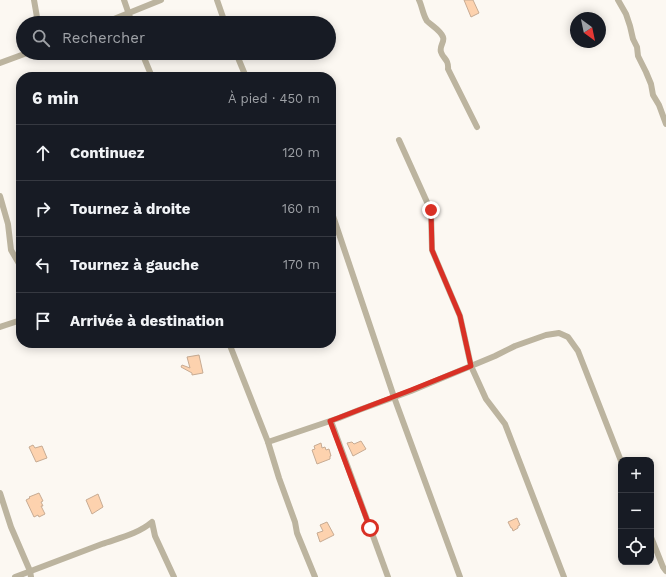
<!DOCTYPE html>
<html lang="fr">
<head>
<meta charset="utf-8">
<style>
  body { margin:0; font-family:"Work Sans",sans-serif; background:#20242c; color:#f1f3f6 }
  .controls { position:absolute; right:12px; bottom:12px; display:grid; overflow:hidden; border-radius:8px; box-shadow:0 2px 10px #0003 }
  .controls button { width:36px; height:36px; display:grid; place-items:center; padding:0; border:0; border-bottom:1px solid #363941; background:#171b24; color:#f1f3f6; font:20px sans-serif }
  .compass { position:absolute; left:570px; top:12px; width:36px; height:36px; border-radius:50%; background:#171b24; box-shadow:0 2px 10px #0003; rotate:147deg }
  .stop { position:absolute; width:12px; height:12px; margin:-9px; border:3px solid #d93025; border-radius:50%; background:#fff }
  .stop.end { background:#d93025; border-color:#fff; box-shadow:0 1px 4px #0008 }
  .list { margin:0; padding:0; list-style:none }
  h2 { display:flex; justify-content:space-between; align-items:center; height:52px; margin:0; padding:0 16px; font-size:17px }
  h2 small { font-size:13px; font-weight:400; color:#9ea1a6 }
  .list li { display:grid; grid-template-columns:26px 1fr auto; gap:12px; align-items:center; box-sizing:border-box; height:56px; padding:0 16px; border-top:1px solid #363941 }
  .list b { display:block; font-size:15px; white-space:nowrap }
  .list em { font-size:13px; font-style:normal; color:#9ea1a6 }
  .icon { flex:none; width:22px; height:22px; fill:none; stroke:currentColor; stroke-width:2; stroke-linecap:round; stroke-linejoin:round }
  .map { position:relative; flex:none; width:666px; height:577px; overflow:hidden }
  .search { position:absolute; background:#171b24; box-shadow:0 2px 10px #0003; left:16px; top:16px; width:320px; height:44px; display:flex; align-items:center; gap:10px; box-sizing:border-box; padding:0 14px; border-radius:22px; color:#9ea1a6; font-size:15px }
  .panel { position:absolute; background:#171b24; box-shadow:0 2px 10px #0003; left:16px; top:72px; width:320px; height:276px; border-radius:16px }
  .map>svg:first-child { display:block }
</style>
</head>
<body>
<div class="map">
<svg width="666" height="577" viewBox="0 0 666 577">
  <rect width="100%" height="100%" fill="#fcf8f2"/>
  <g fill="#fdd2ae" stroke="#c7ab93">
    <polygon points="464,0 473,0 479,13 471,17"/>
    <polygon points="199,355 203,373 192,375 192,373 181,367 182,365 190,368 187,357"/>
    <polygon points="361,441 366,449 353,456 347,443 352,442 354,444"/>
    <polygon points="321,443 322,448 325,447 326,450 329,449 331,456 330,456 330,459 317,464 312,450 315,449 314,446"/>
    <polygon points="33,445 35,448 42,446 47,458 36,462 29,447"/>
    <polygon points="39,493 43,501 41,502 43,506 41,506 45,514 39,517 38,515 34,517 26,500 30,498 29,497"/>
    <polygon points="98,494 103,507 92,514 86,500"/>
    <polygon points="517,518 520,525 518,526 518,528 513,531 512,528 511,528 508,522"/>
    <polygon points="327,522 334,535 320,542 317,533 323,531 320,525"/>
  </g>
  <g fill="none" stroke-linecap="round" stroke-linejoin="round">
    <g stroke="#bcb49f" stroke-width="6">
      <polyline points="34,0 38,23"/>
      <polyline points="124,0 132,23"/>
      <polyline points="217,0 225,23"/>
      <path d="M419,0C422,6 423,15 427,21C432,26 440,30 443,37C445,42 439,46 441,52C443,59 449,59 448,69L477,127"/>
      <polyline points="618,0 626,14 630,26 633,39 637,47 638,56 646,72 651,84 653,95 659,105 666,124"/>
      <polyline points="104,23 161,0"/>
      <polyline points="142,53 152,77"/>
      <polyline points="236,53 246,77"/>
      <polyline points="0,63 27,53"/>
      <polyline points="399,140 431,211 432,250 460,316 471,366 486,399 505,424 564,577"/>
      <polyline points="0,196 8,224 11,250 21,267"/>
      <polyline points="333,216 394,397 460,577"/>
      <polyline points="0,327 21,320"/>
      <polyline points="229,343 268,442 279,478 295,522 297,533 315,577"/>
      <polyline points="331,421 388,577"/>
      <polyline points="268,442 339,418 359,410 411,391 495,356 515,346 546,335 559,333 568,337 578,351 621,461"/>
      <polyline points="0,493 11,527 30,571 31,577"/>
      <polyline points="651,537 663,567 666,571"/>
      <path d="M15,577C44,566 73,555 102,544C119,538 138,534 152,522L155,536L174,577"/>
    </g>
  </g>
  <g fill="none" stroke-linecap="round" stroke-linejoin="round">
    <polyline stroke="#d93025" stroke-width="5" points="370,528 330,421 411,390 471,366 460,316 432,250 431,210"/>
  </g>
</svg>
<div class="controls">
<button>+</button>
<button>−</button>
<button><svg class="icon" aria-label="locate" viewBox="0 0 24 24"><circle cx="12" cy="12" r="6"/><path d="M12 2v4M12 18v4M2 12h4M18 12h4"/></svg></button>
</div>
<svg class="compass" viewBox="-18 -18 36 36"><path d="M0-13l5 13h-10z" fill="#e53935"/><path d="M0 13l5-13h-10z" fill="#9ea1a6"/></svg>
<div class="stop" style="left:370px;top:528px"></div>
<div class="stop end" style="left:431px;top:210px"></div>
<div class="search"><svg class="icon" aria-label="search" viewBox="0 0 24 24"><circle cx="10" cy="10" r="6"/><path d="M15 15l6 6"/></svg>Rechercher</div>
<section class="panel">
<h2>6 min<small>À pied · 450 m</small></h2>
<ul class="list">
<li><svg class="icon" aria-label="ahead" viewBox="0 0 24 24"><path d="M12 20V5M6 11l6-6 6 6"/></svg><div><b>Continuez</b></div><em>120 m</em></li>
<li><svg class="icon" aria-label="right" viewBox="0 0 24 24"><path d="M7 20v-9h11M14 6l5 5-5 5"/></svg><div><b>Tournez à droite</b></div><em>160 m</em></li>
<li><svg class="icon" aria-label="left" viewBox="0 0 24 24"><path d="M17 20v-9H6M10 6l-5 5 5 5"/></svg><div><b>Tournez à gauche</b></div><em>170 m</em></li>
<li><svg class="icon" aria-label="arrive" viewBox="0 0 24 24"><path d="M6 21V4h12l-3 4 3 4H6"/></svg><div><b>Arrivée à destination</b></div></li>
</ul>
</section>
</div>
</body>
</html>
